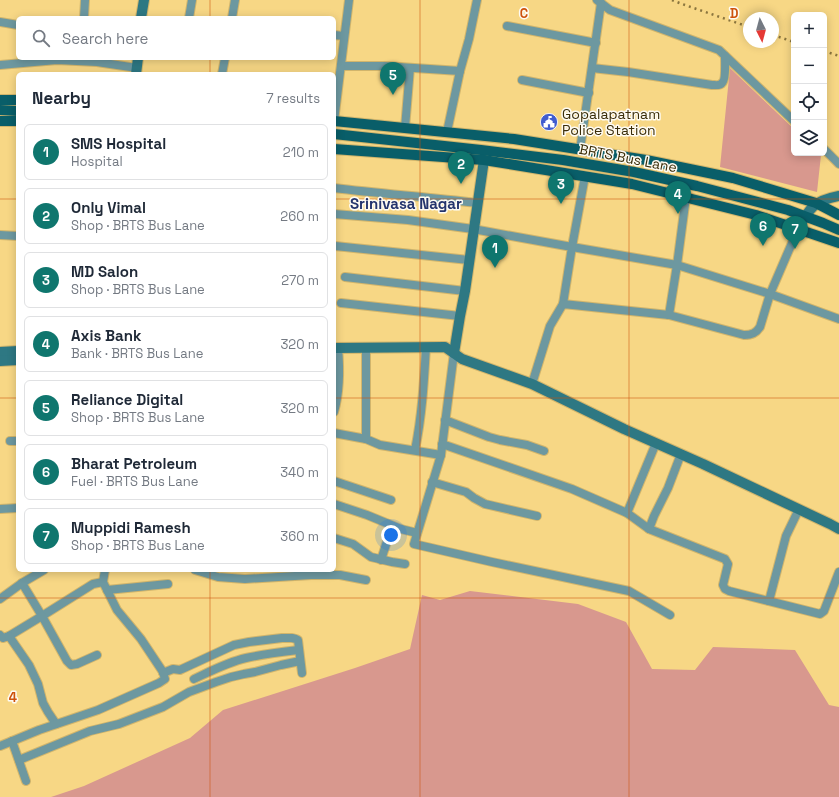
<!DOCTYPE html>
<html lang="en">
<head>
<meta charset="utf-8">
<style>
  body { margin:0; font-family:"Space Grotesk",sans-serif; background:#f6f6f7; color:#1f2937 }
  .controls { position:absolute; right:12px; top:12px; display:grid; overflow:hidden; border-radius:6px; box-shadow:0 2px 10px #0003 }
  .controls button { width:36px; height:36px; display:grid; place-items:center; padding:0; border:0; border-bottom:1px solid #e0e1e3; background:#fff; color:#1f2937; font:20px sans-serif }
  .compass { position:absolute; left:743px; top:12px; width:36px; height:36px; border-radius:50%; background:#fff; box-shadow:0 2px 10px #0003; rotate:174deg }
  .you { position:absolute; left:391px; top:535px; width:14px; height:14px; margin:-10px; border:3px solid #fff; border-radius:50%; background:#1a73e8; box-shadow:0 0 0 6px #1a73e833 }
  .badge { display:grid; place-items:center; width:26px; height:26px; border-radius:50%; background:#0f766e; color:#fff; font-size:13px; font-weight:700 }
  .pin { position:absolute; translate:-50% -33px; filter:drop-shadow(0 1px 2px #0008) }
  .pin::after { content:''; position:absolute; top:21px; width:14px; height:12px; background:inherit; clip-path:polygon(0 0,100% 0,50% 100%) }
  .list { margin:0; padding:0; list-style:none }
  h2 { display:flex; justify-content:space-between; align-items:center; height:52px; margin:0; padding:0 16px; font-size:17px }
  h2 small { font-size:13px; font-weight:400; color:#747a83 }
  .list li { display:grid; grid-template-columns:26px 1fr auto; gap:12px; align-items:center; box-sizing:border-box; height:56px; margin:0 8px 8px; padding:0 8px; border:1px solid #e0e1e3; border-radius:6px }
  .list b { display:block; font-size:15px; white-space:nowrap }
  .list p { margin:0; font-size:13px; white-space:nowrap; color:#747a83 }
  .list em { font-size:13px; font-style:normal; color:#747a83 }
  .icon { flex:none; width:22px; height:22px; fill:none; stroke:currentColor; stroke-width:2; stroke-linecap:round; stroke-linejoin:round }
  .map { position:relative; flex:none; width:839px; height:797px; overflow:hidden }
  .search { position:absolute; background:#fff; box-shadow:0 2px 10px #0003; left:16px; top:16px; width:320px; height:44px; display:flex; align-items:center; gap:10px; box-sizing:border-box; padding:0 14px; border-radius:6px; color:#747a83; font-size:15px }
  .panel { position:absolute; background:#fff; box-shadow:0 2px 10px #0003; left:16px; top:72px; width:320px; height:500px; border-radius:6px }
  .map>svg:first-child { display:block }
</style>
</head>
<body>
<div class="map">
<svg width="839" height="797" viewBox="0 0 839 797">
  <rect width="100%" height="100%" fill="#f7d785"/>
  <g fill="#d8988e">
    <polygon points="730,68 794,129 794,153 819,153 821,155 817,192 720,167"/>
    <polygon points="470,591 578,604 626,622 652,669 695,670 713,647 795,650 829,705 839,707 839,797 51,797 84,786 190,738 223,710 355,668 410,649 422,595 440,600"/>
  </g>
  <g fill="none" stroke-linecap="round" stroke-linejoin="round">
    <defs>
      <g id="street">
        <polyline points="597,0 610,10 719,50 794,121"/>
        <polyline points="84,18 85,0"/>
        <polyline points="189,18 192,0"/>
        <polyline points="232,18 235,0"/>
        <polyline points="0,22 18,25"/>
        <polyline points="507,26 596,43"/>
        <polyline points="334,35 344,36"/>
        <polyline points="0,65 57,60 97,62 137,68"/>
        <polyline points="341,66 384,66 460,71"/>
        <path d="M592,68L628,72L712,85C716,85 720,86 722,83C726,80 725,61 725,56"/>
        <polyline points="222,74 225,58"/>
        <polyline points="522,80 589,93"/>
        <polyline points="334,121 349,0"/>
        <polyline points="405,128 410,68"/>
        <polyline points="447,132 460,71 469,39 477,0"/>
        <polyline points="824,149 839,164"/>
        <polyline points="580,150 601,3"/>
        <polyline points="585,176 572,247 677,265 770,294 839,319"/>
        <path d="M334,188C382,194 429,197 477,203"/>
        <polyline points="334,214 408,220 473,229 572,247 563,304"/>
        <polyline points="0,235 18,236"/>
        <polyline points="335,246 469,260"/>
        <polyline points="345,277 465,291"/>
        <polyline points="341,303 460,316"/>
        <polyline points="669,315 677,265 686,197"/>
        <polyline points="454,353 441,455 414,544 492,562 629,591 670,615"/>
        <path d="M532,384L550,326L563,304L669,315L744,335C752,335 756,333 760,327L770,294L798,229"/>
        <path d="M334,412C340,391 340,370 338,348"/>
        <polyline points="445,420 489,437 500,440 527,445 544,451"/>
        <polyline points="334,433 366,439 380,445 441,455"/>
        <polyline points="366,439 366,348"/>
        <polyline points="10,441 18,441"/>
        <polyline points="442,444 572,489 627,513 649,529 725,559 728,564 723,585 725,589 729,591 820,614 824,611 839,572"/>
        <path d="M415,450C422,416 424,382 426,347"/>
        <polyline points="334,481 391,500"/>
        <polyline points="432,482 466,492 474,498 485,504 537,516"/>
        <polyline points="334,504 367,515 401,529 417,533"/>
        <polyline points="0,509 18,508"/>
        <polyline points="627,513 656,443"/>
        <polyline points="649,529 654,516 668,488 681,454"/>
        <polyline points="334,538 353,544 371,557 392,562 405,564"/>
        <polyline points="381,560 392,526"/>
        <polyline points="195,570 218,577 245,579 311,575 340,575 366,580"/>
        <polyline points="22,583 42,616 93,584 103,582"/>
        <polyline points="107,590 168,584"/>
        <polyline points="0,599 22,583 44,570"/>
        <polyline points="769,601 786,536 799,509"/>
        <polyline points="0,635 3,638 9,636 42,616 67,661 71,665 77,664 97,655"/>
        <polyline points="9,636 29,665 38,684 43,703 48,712 56,724"/>
        <polyline points="163,673 173,669 180,670 182,669 234,645 249,642 282,638 292,638 296,639 298,640 302,673"/>
        <path d="M194,679C211,671 228,662 246,658C264,654 282,652 299,650"/>
        <polyline points="12,741 26,781"/>
        <polyline points="0,746 39,730 98,710 159,683 165,679 163,672 141,639 117,610 103,582 105,570"/>
        <polyline points="19,760 90,731 119,724 163,707 189,692 216,682 231,677 244,674 255,672 281,665 300,661"/>
      </g>
      <g id="secondary">
        <polyline points="141,18 144,0"/>
        <polyline points="136,74 138,58"/>
        <path d="M798,229C810,207 814,201 839,196"/>
        <polyline points="334,348 445,347 462,359 532,384 624,429 703,464 830,524 839,529"/>
        <polyline points="0,352 18,351"/>
        <polyline points="454,353 460,316 465,291 484,160"/>
        <polyline points="0,361 18,360"/>
      </g>
      <g id="primary">
        <polyline points="0,100 18,100"/>
        <polyline points="0,110 18,111"/>
        <polyline points="0,121 18,121"/>
        <polyline points="334,121 514,139 646,160 733,178 816,203 839,215"/>
        <polyline points="334,134 481,150 563,160 634,172 697,186 788,210 823,223 839,230"/>
        <polyline points="334,149 484,160 632,184 756,215 839,243"/>
      </g>
    </defs>
    <use href="#street" stroke="#d1b56c" stroke-width="10"/>
    <use href="#secondary" stroke="#d1b56c" stroke-width="12"/>
    <use href="#primary" stroke="#d1b56c" stroke-width="12"/>
    <use href="#street" stroke="#6d98a0" stroke-width="8"/>
    <use href="#secondary" stroke="#2e7883" stroke-width="10"/>
    <use href="#primary" stroke="#095e69" stroke-width="10"/>
    <g stroke="#8a753e" stroke-width="2.5" stroke-dasharray="2 4" stroke-linecap="butt">
      <polyline points="672,0 682,4 749,27"/>
      <polyline points="773,35 794,42"/>
      <polyline points="824,51 839,56"/>
    </g>
  </g>
  <path fill="none" stroke="#ce520c" stroke-width="1" stroke-opacity="0.55" d="M210,0V18M420,0V797M629,0V797M210,58V74M0,199H18M334,199H839M0,398H18M334,398H839M210,570V797M0,598H839"/>
  <defs>
    <symbol id="civic-disc" viewBox="-11 -11 22 22"><circle r="9.5" fill="#405ccf" stroke="#fefbf3"/><path d="M-.6-6.5H3V-4.5H.6V-3L4-1V1h2V6H-6V1h2V-1L-.6-3ZM-1.2 2.5V6h2.4V2.5Z" fill="#fff"/></symbol>
  </defs>
  <g fill-rule="evenodd">
    <use href="#civic-disc" x="539" y="112" width="20" height="20"/>
  </g>
  <g text-anchor="middle" dominant-baseline="central" stroke-width="3" stroke-linejoin="round" paint-order="stroke">
    <g font-size="14" fill="#3a2d09" stroke="#fefbf3" text-anchor="start">
      <text x="562" y="114">Gopalapatnam<tspan x="562" dy="16">Police Station</tspan></text>
    </g>
    <g font-size="14" fill="#3a2d09" stroke="#fefbf3">
      <text transform="translate(628 158) rotate(11)">BRTS Bus Lane</text>
    </g>
    <g font-size="15" font-weight="bold" fill="#24346c" stroke="#fefbf3">
      <text x="406" y="203">Srinivasa Nagar</text>
    </g>
  </g>
  <g font-size="13" text-anchor="middle" font-weight="bold" fill="#ce520c" stroke="#fefbf3" stroke-width="3" stroke-linejoin="round" paint-order="stroke">
    <text x="524" y="18">C</text>
    <text x="734" y="18">D</text>
    <text x="13" y="702">4</text>
  </g>
</svg>
<div class="controls">
<button>+</button>
<button>−</button>
<button><svg class="icon" aria-label="locate" viewBox="0 0 24 24"><circle cx="12" cy="12" r="6"/><path d="M12 2v4M12 18v4M2 12h4M18 12h4"/></svg></button>
<button><svg class="icon" aria-label="layers" viewBox="0 0 24 24"><path d="M12 4l9 5-9 5-9-5zM3 14l9 5 9-5"/></svg></button>
</div>
<svg class="compass" viewBox="-18 -18 36 36"><path d="M0-13l5 13h-10z" fill="#e53935"/><path d="M0 13l5-13h-10z" fill="#747a83"/></svg>
<div class="you"></div>
<div class="pin badge" style="left:495px;top:268px">1</div>
<div class="pin badge" style="left:461px;top:184px">2</div>
<div class="pin badge" style="left:561px;top:204px">3</div>
<div class="pin badge" style="left:678px;top:214px">4</div>
<div class="pin badge" style="left:393px;top:95px">5</div>
<div class="pin badge" style="left:763px;top:246px">6</div>
<div class="pin badge" style="left:795px;top:249px">7</div>
<div class="search"><svg class="icon" aria-label="search" viewBox="0 0 24 24"><circle cx="10" cy="10" r="6"/><path d="M15 15l6 6"/></svg>Search here</div>
<section class="panel">
<h2>Nearby<small>7 results</small></h2>
<ul class="list">
<li><span class="badge">1</span><div><b>SMS Hospital</b><p>Hospital</p></div><em>210 m</em></li>
<li><span class="badge">2</span><div><b>Only Vimal</b><p>Shop · BRTS Bus Lane</p></div><em>260 m</em></li>
<li><span class="badge">3</span><div><b>MD Salon</b><p>Shop · BRTS Bus Lane</p></div><em>270 m</em></li>
<li><span class="badge">4</span><div><b>Axis Bank</b><p>Bank · BRTS Bus Lane</p></div><em>320 m</em></li>
<li><span class="badge">5</span><div><b>Reliance Digital</b><p>Shop · BRTS Bus Lane</p></div><em>320 m</em></li>
<li><span class="badge">6</span><div><b>Bharat Petroleum</b><p>Fuel · BRTS Bus Lane</p></div><em>340 m</em></li>
<li><span class="badge">7</span><div><b>Muppidi Ramesh</b><p>Shop · BRTS Bus Lane</p></div><em>360 m</em></li>
</ul>
</section>
</div>
</body>
</html>
